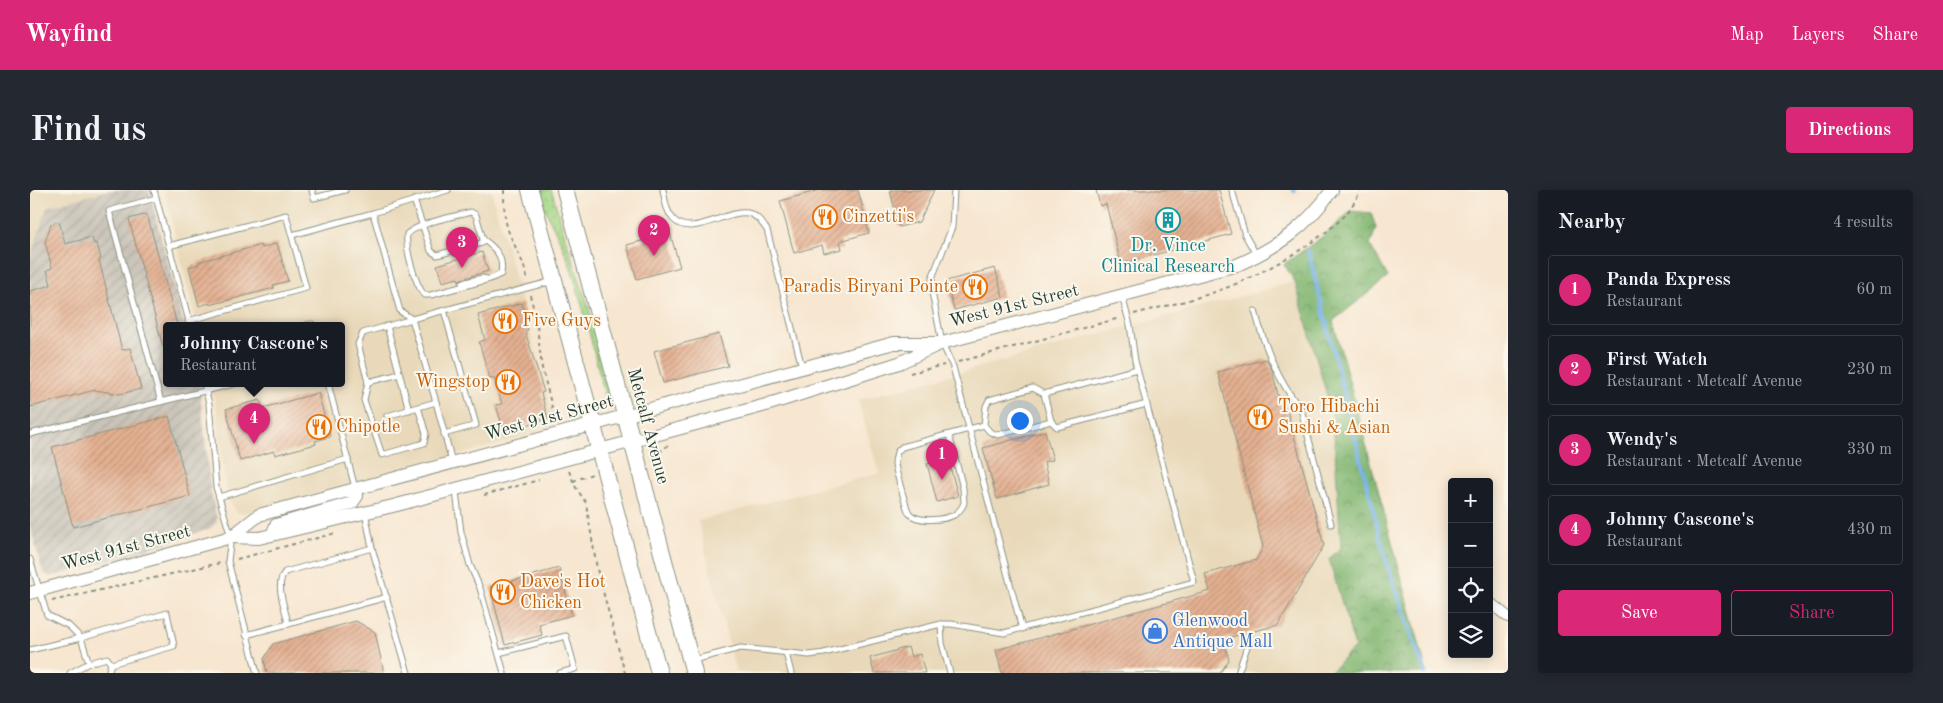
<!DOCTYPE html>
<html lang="en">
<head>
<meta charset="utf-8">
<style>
  body { margin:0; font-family:"Old Standard TT",serif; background:#242831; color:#f1f3f6 }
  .controls { position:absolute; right:15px; bottom:15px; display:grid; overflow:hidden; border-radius:5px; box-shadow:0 2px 12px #0003 }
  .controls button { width:45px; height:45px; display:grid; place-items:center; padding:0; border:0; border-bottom:1px solid #363941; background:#171b24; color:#f1f3f6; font:25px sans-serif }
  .you { position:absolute; left:989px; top:230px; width:18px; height:18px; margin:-12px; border:4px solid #fff; border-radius:50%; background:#1a73e8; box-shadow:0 0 0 8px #1a73e833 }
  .badge { display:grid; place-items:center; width:32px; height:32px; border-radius:50%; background:#db2777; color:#fff; font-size:16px; font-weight:700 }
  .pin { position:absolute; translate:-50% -41px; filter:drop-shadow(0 1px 2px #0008) }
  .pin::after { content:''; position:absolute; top:26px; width:18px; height:15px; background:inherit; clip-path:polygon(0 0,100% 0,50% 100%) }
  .popup { position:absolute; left:133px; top:132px; width:182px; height:65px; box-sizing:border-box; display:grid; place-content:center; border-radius:5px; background:#171b24; filter:drop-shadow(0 1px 4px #0005); font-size:16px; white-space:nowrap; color:#9ea1a6 }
  .popup b { font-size:19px; color:#f1f3f6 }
  .popup::after { content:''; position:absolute; left:50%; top:100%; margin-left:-10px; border:10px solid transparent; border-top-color:#171b24 }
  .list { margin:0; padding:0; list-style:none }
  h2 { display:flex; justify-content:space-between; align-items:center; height:65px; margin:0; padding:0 20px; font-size:21px }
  h2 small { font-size:16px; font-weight:400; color:#9ea1a6 }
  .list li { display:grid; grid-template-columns:32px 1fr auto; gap:15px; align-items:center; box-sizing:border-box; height:70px; margin:0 10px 10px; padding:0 10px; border:1px solid #363941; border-radius:5px }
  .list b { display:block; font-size:19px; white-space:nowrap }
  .list p { margin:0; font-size:16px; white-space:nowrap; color:#9ea1a6 }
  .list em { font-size:16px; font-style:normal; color:#9ea1a6 }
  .actions { display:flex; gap:10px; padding:15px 20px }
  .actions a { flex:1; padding:11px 0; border:1px solid #db2777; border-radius:5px; text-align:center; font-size:18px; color:#db2777 }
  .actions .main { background:#db2777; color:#fff }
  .icon { flex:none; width:28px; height:28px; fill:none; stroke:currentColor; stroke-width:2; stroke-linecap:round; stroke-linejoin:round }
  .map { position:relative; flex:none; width:1478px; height:483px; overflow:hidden; border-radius:5px }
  header { display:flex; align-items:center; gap:30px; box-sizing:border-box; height:70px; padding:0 25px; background:#db2777; color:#fff }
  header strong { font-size:24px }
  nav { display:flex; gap:28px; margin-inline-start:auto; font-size:18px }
  .intro { display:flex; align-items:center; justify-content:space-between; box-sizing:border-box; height:120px; padding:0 30px }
  h1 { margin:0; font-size:35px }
  .button { padding:12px 22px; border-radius:5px; background:#db2777; color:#fff; font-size:18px; font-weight:700 }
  main { display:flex; gap:30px; padding:0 30px }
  aside { flex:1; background:#171b24; border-radius:5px; box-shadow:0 2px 12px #0003 }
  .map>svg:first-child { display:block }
</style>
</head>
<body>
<header>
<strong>Wayfind</strong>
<nav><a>Map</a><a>Layers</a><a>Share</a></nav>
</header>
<div class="intro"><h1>Find us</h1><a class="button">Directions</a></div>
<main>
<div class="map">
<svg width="1478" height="483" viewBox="0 0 1478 483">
  <defs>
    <pattern id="industrial-furrows" width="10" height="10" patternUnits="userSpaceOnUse" patternTransform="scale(1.25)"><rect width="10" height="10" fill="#c9c3b8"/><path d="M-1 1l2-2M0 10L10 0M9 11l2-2" fill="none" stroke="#aca89f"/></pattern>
    <pattern id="grass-dots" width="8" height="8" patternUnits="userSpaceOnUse" patternTransform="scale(1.25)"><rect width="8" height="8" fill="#a5d786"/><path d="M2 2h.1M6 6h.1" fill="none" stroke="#8eb974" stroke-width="1.8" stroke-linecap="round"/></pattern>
    <pattern id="forest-crowns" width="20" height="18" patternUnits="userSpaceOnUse" patternTransform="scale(1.25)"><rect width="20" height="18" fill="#84b873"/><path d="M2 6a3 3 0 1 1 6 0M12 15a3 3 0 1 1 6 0" fill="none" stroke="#6b975f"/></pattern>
    <pattern id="building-hatch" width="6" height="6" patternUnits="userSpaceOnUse" patternTransform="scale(1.25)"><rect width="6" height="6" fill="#e5b192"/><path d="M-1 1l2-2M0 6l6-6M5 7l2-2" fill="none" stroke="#b99178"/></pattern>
  </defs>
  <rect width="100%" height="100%" fill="#fbf7ec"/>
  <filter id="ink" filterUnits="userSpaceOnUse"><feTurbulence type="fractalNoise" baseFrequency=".02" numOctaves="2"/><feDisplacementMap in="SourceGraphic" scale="10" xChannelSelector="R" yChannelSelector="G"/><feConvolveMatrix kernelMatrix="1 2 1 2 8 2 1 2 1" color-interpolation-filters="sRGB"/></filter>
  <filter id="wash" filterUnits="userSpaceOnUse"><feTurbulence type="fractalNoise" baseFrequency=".0096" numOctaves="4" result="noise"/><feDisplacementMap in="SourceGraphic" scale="20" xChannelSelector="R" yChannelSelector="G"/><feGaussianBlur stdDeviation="1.12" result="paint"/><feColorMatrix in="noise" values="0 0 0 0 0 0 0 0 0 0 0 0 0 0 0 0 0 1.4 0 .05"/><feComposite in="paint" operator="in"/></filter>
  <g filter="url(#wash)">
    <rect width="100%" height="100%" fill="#f7e6d0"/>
    <g fill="#e9d9ba">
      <polygon points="0,0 79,0 17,17 0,69"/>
      <polygon points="134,0 461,0 525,235 520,239 501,245 216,323 207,323 200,311 195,292 188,226 181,193 312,193 312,135 167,135"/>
      <polygon points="1264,92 1303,227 1311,358 1299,369 1325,457 1299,483 706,483 668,331 849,283 828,210"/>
    </g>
    <polygon fill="url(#industrial-furrows)" points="79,0 119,0 154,135 136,135 136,193 169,193 181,304 187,328 186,333 179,339 99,365 20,387 13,382 11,376 0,336 0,69 17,17"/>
    <path fill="url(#grass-dots)" stroke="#628a5d" d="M508,0H521L523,5L535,47L557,112L581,198V204L575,206C564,162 554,118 540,75C531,49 516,26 508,0Z"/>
    <polygon fill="url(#forest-crowns)" stroke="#527a54" points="1321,21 1341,23 1346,38 1340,55 1358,87 1303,131 1397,483 1299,483 1325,457 1299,369 1311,358 1303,227 1265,92 1254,74 1292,47"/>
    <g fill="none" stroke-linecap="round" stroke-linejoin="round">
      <g stroke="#7bb4eb" stroke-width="4">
        <polyline points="1264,0 1264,1"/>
        <polyline points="1278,60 1357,374 1395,483"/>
      </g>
    </g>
    <g id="blocks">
      <g fill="url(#building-hatch)">
        <polygon points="790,0 828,0 839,43 810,51 812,59 794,63 792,55 764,63 750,11"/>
        <polygon points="860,0 904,0 889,32 869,37"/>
        <polygon points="1066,0 1189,0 1201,44 1091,74 1076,14 1070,16"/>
        <polygon points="117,24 147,135 136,135 136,157 133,157 99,29"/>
        <polygon points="29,31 35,54 62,47 64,54 67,53 71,69 69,70 92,160 100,158 111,199 90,204 65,200 0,217 0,101 21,95 17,80 22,78 15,52 21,34"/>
        <polygon points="640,43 650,77 607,89 597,55"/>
        <polygon points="247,53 258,91 243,95 244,98 180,115 179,113 169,116 159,77 169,74 168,72 231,55 232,58"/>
        <polygon points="452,62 458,81 428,90 428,88 412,92 407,75"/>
        <polygon points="965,78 973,107 924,120 916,91"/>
        <polygon points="492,113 498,140 495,141 514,202 511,203 518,229 474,241 466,215 472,214 464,188 460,189 449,152 455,150 448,125"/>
        <polygon points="689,144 698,176 633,193 624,161"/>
        <polygon points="1236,169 1242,180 1250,213 1257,220 1294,355 1248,435 1193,449 1199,470 1190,483 972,483 966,460 1180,401 1175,384 1226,370 1233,357 1188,182"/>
        <polygon points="288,203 300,247 285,251 286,254 245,265 244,261 210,271 196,219 230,210 233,218"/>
        <polygon points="139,226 160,306 43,337 22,257"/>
        <polygon points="1015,241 1023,270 1014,272 1019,294 967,309 953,258"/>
        <polygon points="918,269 928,306 907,312 897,274"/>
        <polygon points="529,378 542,425 509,434 512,445 475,455 460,397"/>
        <polygon points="326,431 345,442 354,483 237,483 234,469 243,454"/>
        <polygon points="878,457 881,467 890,464 895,483 844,483 840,468"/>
      </g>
    </g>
  </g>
  <g filter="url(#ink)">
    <use href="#blocks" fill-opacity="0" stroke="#8b9282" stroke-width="1"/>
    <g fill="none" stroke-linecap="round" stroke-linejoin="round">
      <defs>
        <g id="service">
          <polyline points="124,0 160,135"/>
          <polyline points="282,0 284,8 315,0"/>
          <polyline points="418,0 343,23 370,121 382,129 523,91"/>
          <path d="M633,0C635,10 636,21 643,29C661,49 697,19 718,23C727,25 732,33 737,40L772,177"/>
          <polyline points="924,0 922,37 902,88 902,102 912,153 923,177 992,439"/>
          <polyline points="1202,0 1215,45 1227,66"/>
          <polyline points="126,8 79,21 131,212"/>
          <path d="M384,10L401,61L407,65L452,53L453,49L446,25L441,22C422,27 391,32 377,44C375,59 385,93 394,105H401L460,89L471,84C474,66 466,59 453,49"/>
          <polyline points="262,45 343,23"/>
          <polyline points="139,56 256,25 276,98 158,131"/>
          <polyline points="432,93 452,88 457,89"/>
          <path d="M1225,121C1234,155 1248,192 1271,219L1301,334"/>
          <polyline points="277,135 282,134 282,135"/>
          <polyline points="357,136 379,220"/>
          <polyline points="1107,179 1014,204 1003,198 959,210 956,216 954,235 960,242 968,245 1021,231 1027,237 1117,214"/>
          <polyline points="338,192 370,184"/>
          <polyline points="174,193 179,214 186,297 201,347 198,371 227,483"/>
          <polyline points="298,193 325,298"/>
          <polyline points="1014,204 1021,231"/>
          <polyline points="388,217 396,244 394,253 352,265 334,210 338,192 328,154 333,143 382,129 406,212"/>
          <polyline points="357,226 406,212 422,272"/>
          <polyline points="0,244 207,193"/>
          <polyline points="414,244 446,235 414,120"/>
          <path d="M919,245L933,298L934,313C932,318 929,322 924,325C914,330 887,333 879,323C876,318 866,281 865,274C865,270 866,266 867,262L872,257L954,235"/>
          <polyline points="426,301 431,342 440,375 450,398 474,483"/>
          <polyline points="189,307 318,269"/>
          <polyline points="335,322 342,358 378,483"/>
          <polyline points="0,369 17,425 39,436 51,448 0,460"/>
          <polyline points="258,434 357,407"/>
          <polyline points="911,434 912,453 920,483"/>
          <path d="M216,445L258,434C256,419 244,395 255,382L342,358"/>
          <polyline points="469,463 536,446 545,479 530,483"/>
          <polyline points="756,463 761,483"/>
          <polyline points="663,470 711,458 779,465 794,463 911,434 921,434 974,443 1164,392 1105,171 1100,135 1092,106"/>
          <polyline points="59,473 51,448 137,423 144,456 81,474"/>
          <polyline points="40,483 59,473 77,468 81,474 78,483"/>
          <polyline points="1208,483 1219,451"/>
        </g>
        <polyline id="minor" points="1459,412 1478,427"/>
        <g id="tertiary">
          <polyline points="242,345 246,335 322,313 327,306 326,299"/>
          <polyline points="201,347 229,325 864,153 908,153"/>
          <path d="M0,403L201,347L229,348L367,315L736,215L869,173L912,153L1207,75C1248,57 1276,37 1302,0"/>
        </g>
        <g id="primary">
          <polyline points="500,0 629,483"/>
          <polyline points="535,0 664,483"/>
        </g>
      </defs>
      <use href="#service" stroke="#8b9282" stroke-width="7"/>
      <use href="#minor" stroke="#8b9282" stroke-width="12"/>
      <use href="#tertiary" stroke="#8b9282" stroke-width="14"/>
      <use href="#primary" stroke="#8b9282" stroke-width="18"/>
      <g stroke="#8b9282" stroke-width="2" stroke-dasharray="4 4" stroke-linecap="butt">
        <path d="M474,0C474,14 474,27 478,40C484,56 494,71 497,88"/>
        <polyline points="500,105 506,128 512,178 526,233"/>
        <path d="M1104,124C1134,116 1164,110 1193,99C1229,86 1292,51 1317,23C1322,16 1327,8 1331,0"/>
        <polyline points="928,172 1090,128"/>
        <polyline points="880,183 914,175"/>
        <polyline points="621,264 633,260 638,255"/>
        <polyline points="539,281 545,296 556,313 567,379 595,483"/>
        <polyline points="543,291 562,284"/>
        <polyline points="454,305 509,290"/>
        <polyline points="207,369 306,343"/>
        <polyline points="22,411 190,373"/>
      </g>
      <use href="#service" stroke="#fff" stroke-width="5"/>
      <use href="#minor" stroke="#fff" stroke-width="10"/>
      <use href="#tertiary" stroke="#fff" stroke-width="12"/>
      <use href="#primary" stroke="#fff" stroke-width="16"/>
    </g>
  </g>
  <defs>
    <symbol id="restaurant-ring" viewBox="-11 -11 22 22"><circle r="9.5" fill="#fbf7ec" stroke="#e8710a" stroke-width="1.5"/><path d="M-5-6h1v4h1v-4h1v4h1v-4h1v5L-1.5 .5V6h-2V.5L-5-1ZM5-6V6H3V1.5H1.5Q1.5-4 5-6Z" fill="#e8710a"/></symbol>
    <symbol id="building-ring" viewBox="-11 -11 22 22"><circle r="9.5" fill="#fbf7ec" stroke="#0f9aa8" stroke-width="1.5"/><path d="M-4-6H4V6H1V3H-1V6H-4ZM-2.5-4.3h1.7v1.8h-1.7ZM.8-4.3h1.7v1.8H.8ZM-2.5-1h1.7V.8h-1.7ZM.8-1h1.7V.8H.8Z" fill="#0f9aa8"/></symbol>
    <symbol id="shop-ring" viewBox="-11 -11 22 22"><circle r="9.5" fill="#fbf7ec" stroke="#3f7fe0" stroke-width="1.5"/><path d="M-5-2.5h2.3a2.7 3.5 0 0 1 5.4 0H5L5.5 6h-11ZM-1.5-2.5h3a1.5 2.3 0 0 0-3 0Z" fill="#3f7fe0"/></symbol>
  </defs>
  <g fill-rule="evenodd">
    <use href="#restaurant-ring" x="781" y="13" width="28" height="28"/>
    <use href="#building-ring" x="1124" y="16" width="28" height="28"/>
    <use href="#restaurant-ring" x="931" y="83" width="28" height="28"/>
    <use href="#restaurant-ring" x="461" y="117" width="28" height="28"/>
    <use href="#restaurant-ring" x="464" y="178" width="28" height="28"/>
    <use href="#restaurant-ring" x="1216" y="213" width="28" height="28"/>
    <use href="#restaurant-ring" x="275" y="223" width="28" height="28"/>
    <use href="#restaurant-ring" x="459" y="388" width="28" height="28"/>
    <use href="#shop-ring" x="1111" y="427" width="28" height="28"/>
  </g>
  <g text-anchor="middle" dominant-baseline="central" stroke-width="4" stroke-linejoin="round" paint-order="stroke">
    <g font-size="18" fill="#c56008" stroke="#fbf7ec" text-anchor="start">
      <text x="812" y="27">Cinzetti's</text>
      <text x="928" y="97" text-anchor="end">Paradis Biryani Pointe</text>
      <text x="492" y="131">Five Guys</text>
      <text x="460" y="192" text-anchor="end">Wingstop</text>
      <text x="1248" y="217">Toro Hibachi<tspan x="1248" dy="21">Sushi &amp; Asian</tspan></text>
      <text x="306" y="237">Chipotle</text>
      <text x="490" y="392">Dave's Hot<tspan x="490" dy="21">Chicken</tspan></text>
    </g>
    <g font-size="18" fill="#0d838f" stroke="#fbf7ec">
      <text x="1138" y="56">Dr. Vince<tspan x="1138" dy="21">Clinical Research</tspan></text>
    </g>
    <g font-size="18" fill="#1f3d34" stroke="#fbf7ec">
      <text transform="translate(984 116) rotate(-14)">West 91st Street</text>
      <text transform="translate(519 228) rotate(-15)">West 91st Street</text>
      <text transform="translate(618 236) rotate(75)">Metcalf Avenue</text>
      <text transform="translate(96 358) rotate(-15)">West 91st Street</text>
    </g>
    <g font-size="18" fill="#366cbe" stroke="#fbf7ec" text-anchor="start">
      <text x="1142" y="431">Glenwood<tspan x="1142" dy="21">Antique Mall</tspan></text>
    </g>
  </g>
</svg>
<div class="controls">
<button>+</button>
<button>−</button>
<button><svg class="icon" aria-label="locate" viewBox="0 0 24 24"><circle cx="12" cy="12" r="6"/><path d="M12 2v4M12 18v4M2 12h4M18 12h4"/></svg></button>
<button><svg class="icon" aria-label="layers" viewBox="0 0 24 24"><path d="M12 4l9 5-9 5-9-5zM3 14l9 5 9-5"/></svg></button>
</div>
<div class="you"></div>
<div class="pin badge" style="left:912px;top:290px">1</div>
<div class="pin badge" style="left:624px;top:66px">2</div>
<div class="pin badge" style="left:432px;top:78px">3</div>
<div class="pin badge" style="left:224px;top:254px">4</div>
<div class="popup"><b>Johnny Cascone's</b>Restaurant</div>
</div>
<aside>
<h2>Nearby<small>4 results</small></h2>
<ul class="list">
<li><span class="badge">1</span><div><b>Panda Express</b><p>Restaurant</p></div><em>60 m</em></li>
<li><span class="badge">2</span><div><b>First Watch</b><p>Restaurant · Metcalf Avenue</p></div><em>230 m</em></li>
<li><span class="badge">3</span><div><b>Wendy's</b><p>Restaurant · Metcalf Avenue</p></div><em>330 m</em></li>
<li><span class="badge">4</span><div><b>Johnny Cascone's</b><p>Restaurant</p></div><em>430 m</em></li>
</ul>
<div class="actions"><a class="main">Save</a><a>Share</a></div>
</aside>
</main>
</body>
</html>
